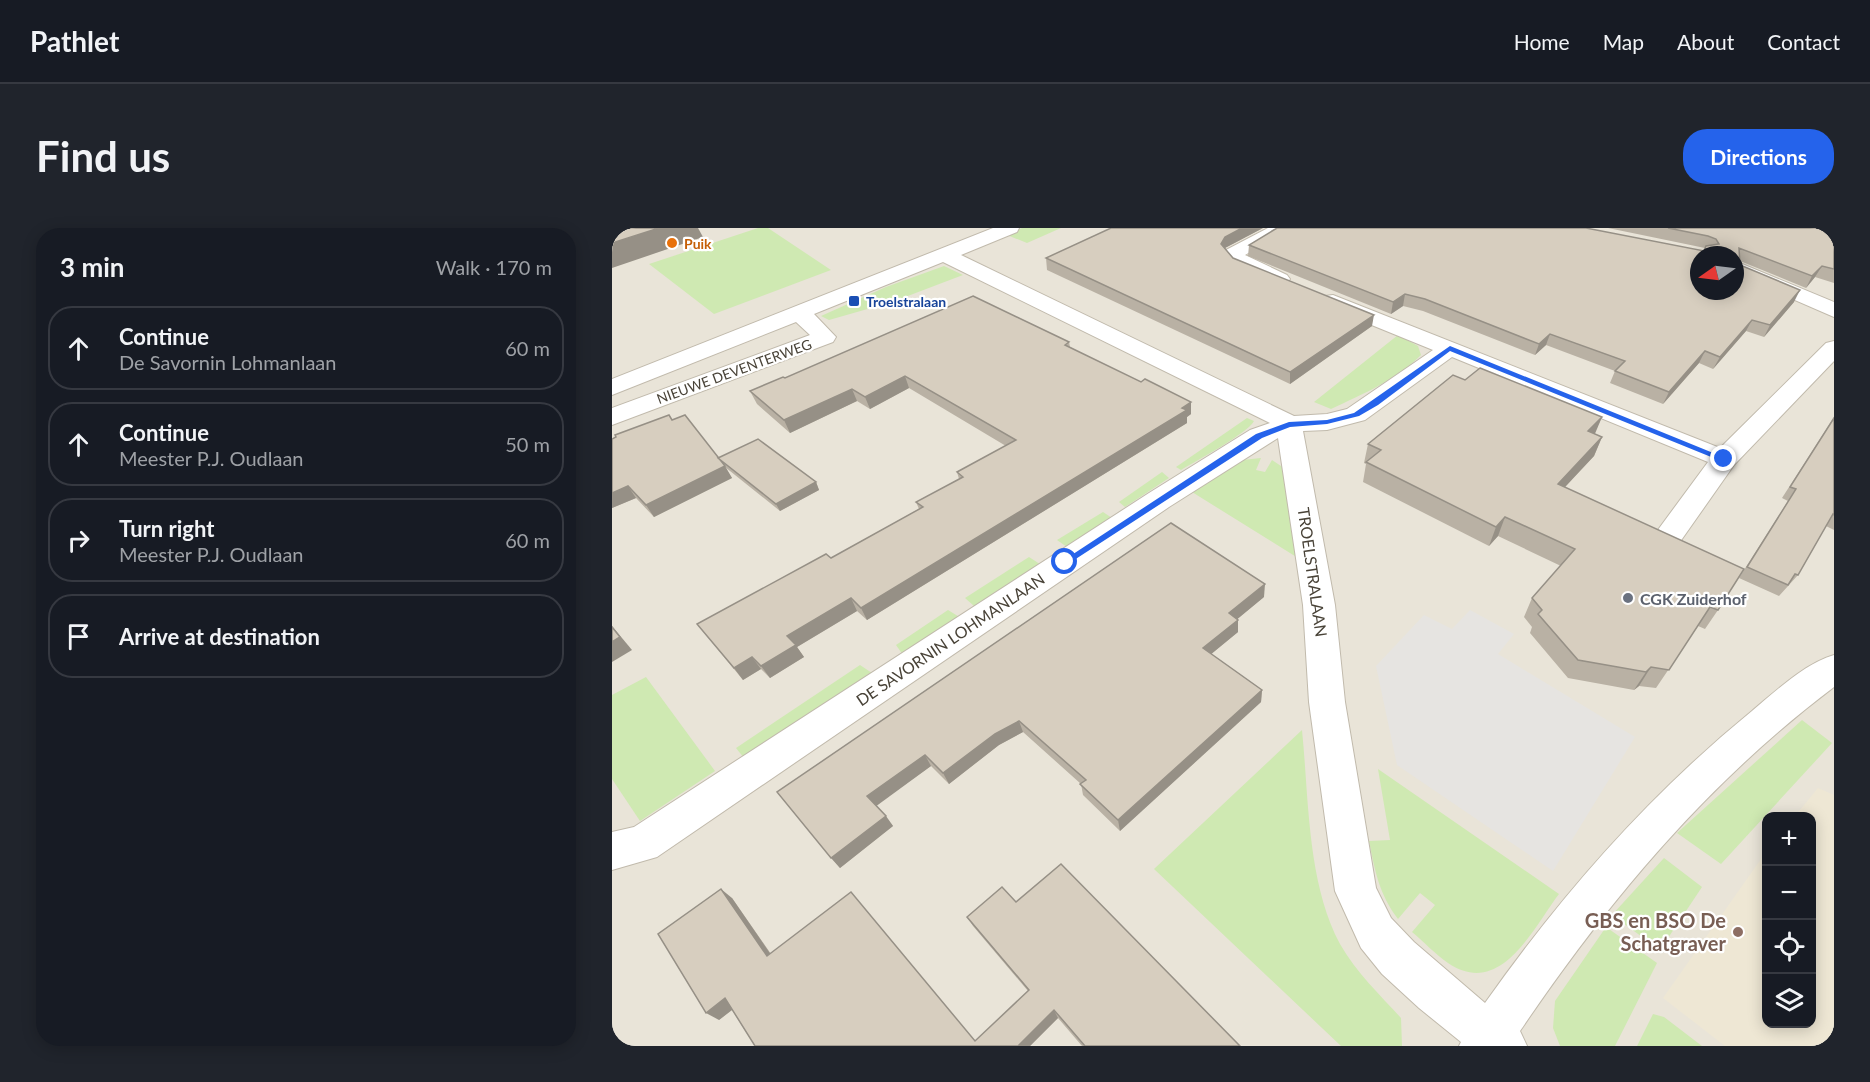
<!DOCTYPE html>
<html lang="en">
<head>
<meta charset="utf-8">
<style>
  body { margin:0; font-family:Lato,sans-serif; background:#20242c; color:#f1f3f6 }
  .controls { position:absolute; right:18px; bottom:18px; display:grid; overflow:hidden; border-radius:12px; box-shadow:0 3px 15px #0003 }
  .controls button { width:54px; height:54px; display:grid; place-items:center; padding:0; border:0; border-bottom:2px solid #363941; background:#171b24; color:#f1f3f6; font:30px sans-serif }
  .compass { position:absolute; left:1078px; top:18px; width:54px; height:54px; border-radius:50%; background:#171b24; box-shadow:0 3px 15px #0003; rotate:256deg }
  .stop { position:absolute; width:18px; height:18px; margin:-14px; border:4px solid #2563eb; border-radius:50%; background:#fff }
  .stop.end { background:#2563eb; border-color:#fff; box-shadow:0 2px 6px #0008 }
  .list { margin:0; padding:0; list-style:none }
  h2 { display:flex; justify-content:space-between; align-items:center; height:78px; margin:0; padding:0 24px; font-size:26px }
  h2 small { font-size:20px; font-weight:400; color:#9ea1a6 }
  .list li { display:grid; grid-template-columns:39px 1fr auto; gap:18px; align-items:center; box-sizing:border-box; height:84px; margin:0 12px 12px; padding:0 12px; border:2px solid #363941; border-radius:24px }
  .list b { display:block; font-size:22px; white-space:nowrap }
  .list p { margin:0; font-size:20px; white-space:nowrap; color:#9ea1a6 }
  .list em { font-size:20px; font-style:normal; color:#9ea1a6 }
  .icon { flex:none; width:33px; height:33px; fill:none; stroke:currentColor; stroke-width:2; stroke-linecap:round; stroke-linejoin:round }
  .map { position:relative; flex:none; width:1222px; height:818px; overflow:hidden; border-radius:24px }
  header { display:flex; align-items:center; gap:36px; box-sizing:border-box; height:84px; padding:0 30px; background:#171b24; border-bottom:2px solid #363941 }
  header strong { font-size:28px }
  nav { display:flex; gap:33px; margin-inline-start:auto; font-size:21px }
  .intro { display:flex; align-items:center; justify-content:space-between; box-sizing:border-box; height:144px; padding:0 36px }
  h1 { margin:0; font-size:42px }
  .button { padding:15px 27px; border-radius:24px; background:#2563eb; color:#fff; font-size:21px; font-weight:700 }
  main { display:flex; gap:36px; padding:0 36px }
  aside { flex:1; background:#171b24; border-radius:24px; box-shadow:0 3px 15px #0003 }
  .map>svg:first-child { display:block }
</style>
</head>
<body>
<header>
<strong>Pathlet</strong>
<nav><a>Home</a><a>Map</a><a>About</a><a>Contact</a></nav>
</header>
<div class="intro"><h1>Find us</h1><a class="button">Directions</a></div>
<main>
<aside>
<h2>3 min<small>Walk · 170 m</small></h2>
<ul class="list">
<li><svg class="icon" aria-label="ahead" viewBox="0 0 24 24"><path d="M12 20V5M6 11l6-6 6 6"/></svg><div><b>Continue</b><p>De Savornin Lohmanlaan</p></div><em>60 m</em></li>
<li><svg class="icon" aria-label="ahead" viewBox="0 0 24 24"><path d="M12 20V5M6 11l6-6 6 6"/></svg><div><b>Continue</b><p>Meester P.J. Oudlaan</p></div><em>50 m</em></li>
<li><svg class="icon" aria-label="right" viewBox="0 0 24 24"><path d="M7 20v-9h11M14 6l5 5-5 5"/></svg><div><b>Turn right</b><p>Meester P.J. Oudlaan</p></div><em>60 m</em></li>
<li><svg class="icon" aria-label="arrive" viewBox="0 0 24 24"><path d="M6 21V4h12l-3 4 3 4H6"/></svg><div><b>Arrive at destination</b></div></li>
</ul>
</aside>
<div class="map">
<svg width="1222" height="818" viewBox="0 0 1222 818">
  <rect width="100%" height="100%" fill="#f5f2ea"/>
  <path fill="#e9e4d8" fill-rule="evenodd" d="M0,0H1222V818H0ZM1087,27H1123V63H1087ZM1154,588H1200V796H1154Z"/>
  <polygon fill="#eee7d4" points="1206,560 1222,567 1222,818 1113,818 1051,770 1154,624 1154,796 1200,796 1200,588 1183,588"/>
  <g fill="#cfe9b2">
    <polygon points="146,0 156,0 219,42 102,86 37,36"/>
    <polygon points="410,0 449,0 415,15 395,7"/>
    <polygon points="332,38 351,47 280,74 217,92 209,88 274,59"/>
    <path d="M786,107L806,118L809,127C784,152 751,166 719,181L702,174Z"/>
    <path d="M635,190L642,193C636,205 584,233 569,242L564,239Z"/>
    <polygon points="649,230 644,242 653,244 660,232 672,240 686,330 580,264 630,232"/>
    <polygon points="550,244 557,250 513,279 507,274"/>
    <polygon points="491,284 500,290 455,319 445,312"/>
    <polygon points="417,329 431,338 362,378 353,370"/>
    <polygon points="336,382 349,390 291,427 284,417"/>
    <polygon points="248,437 260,445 132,530 124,520"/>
    <polygon points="34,449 103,543 28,593 0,551 0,467"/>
    <polygon points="1190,492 1220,515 1109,636 1065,605"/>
    <path d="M690,502C697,571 695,654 728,716C744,744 768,767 789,790L790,818H729L542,641Z"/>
    <path d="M766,541L947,666C921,700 889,771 836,735C823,726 812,714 800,704L823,677L808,665L786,691C767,666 763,643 757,613L778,612Z"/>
    <polygon points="1052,630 1090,659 1048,722 1000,687"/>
    <polygon points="994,699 1045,735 1003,818 948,818 941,800 943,773"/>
    <polygon points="1041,786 1052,789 1090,818 1025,818"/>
  </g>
  <polygon fill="#e6e4e1" points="858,382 902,406 886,426 1023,509 941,643 785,537 764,438 812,387 840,401"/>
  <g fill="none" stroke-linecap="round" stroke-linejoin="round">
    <defs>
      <g id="minor">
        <path d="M381,0H407L405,4L349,27L682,188L715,186L735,181L821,122L713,78L710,73L713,68L721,67L1108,220L1214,115L1222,113V133L1122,237L1063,321L1052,324L1041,321L1037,314L1096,234L840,129L753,192L715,202L691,203L723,377L733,474L764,660L779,690L802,714L873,775C950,666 1037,567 1140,483C1164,463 1192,436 1222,427V459C1096,554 996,673 908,803L915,818H847L849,814L807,780L770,746L749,720L723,663L697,474L691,377L666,210L557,279L45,629L0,642V604L22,599L537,265L638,202L658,195L331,34L202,86L224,109L221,114L0,197V180L198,107L184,94L0,167V151Z"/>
        <path d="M656,0H679L633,27L675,47L678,51L675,55C655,60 622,42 611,26L614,22Z"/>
        <polygon points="1123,33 1222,74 1222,89 1123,46"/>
      </g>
    </defs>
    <use href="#minor" stroke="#c1baac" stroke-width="2"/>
    <use href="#minor" fill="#fff" fill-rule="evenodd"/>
  </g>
  <g fill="#b9b1a4">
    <polygon points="651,0 613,20 621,30 760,98 678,156 435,42 434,30"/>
    <polygon points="996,0 1209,0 1222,3 1222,55 1203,49 1194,60 1128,33 1128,37 1182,74 1152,109 1134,103 1101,141 1087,135 1051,176 998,155 1003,143 934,117 923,127 811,83 791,78 779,86 636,28 637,17 1092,23 1093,20"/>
    <polygon points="457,114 458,119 579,186 575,189 575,195 255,392 245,383 185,419 192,429 158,450 149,441 131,452 85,396 219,330 307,281 304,274 347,251 345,244 394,218 297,160 258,181 245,173 178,205 145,176 138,163 173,150"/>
    <polygon points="853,152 990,189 982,206 990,209 982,228 953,259 1106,382 1093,401 1086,398 1044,460 1027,458 1022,462 956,450 918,405 920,399 912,389 920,370 949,338 886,308 877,318 751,254 754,236 752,235 756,216"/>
    <polygon points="1222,189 1222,302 1214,298 1186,347 1167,368 1127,350 1176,273 1170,270"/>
    <polygon points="60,192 106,230 204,254 207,262 168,283 113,239 120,250 42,289 24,270 0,280 4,209"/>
    <polygon points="652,369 625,391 626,392 626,404 599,426 650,462 649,474 508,603 471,567 469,556 411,504 387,517 337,556 319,538 264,577 281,598 228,640 165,564"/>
    <polygon points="120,670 159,726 363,813 416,763 361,698 355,689 404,674 628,818 470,818 446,790 418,818 143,818 120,782 107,792"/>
  </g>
  <g fill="#969086">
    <polygon points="47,0 86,0 91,9 0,40 0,15"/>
    <polygon points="630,0 651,0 613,20 609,16 613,9"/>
    <polygon points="1210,38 1203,49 1194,60 1200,48"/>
    <polygon points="1188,62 1182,74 1152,109 1158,97"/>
    <polygon points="793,66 791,78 779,86 781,74"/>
    <polygon points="762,87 760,98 678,156 678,144"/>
    <polygon points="1140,92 1134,103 1101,141 1108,129"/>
    <polygon points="938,106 934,117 923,127 927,116"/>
    <polygon points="1093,123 1087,135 1051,176 1057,164"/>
    <polygon points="293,148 297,160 258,181 253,169"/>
    <polygon points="240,161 245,173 178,205 172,192"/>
    <polygon points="579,174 579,186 575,189 575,195 255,392 249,380"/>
    <polygon points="990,189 982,208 976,203"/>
    <polygon points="990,209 982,228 938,275 946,256"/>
    <polygon points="113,238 120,250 42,289 34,277"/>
    <polygon points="204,254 207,262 168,283 164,276"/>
    <polygon points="16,258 24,270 0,280 0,265"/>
    <polygon points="893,289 886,308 877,318 884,299"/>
    <polygon points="653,356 652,369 617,398 617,385"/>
    <polygon points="239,370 245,383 185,419 192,429 158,450 149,438 175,408"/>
    <polygon points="626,392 626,404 592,432 591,420"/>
    <polygon points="0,398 20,422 0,434"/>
    <polygon points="140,429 149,441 131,452 122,440"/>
    <polygon points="1039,439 1027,458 1022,462 1034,444"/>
    <polygon points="650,462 649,474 508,603 506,592"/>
    <polygon points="407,493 411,504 387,517 337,556 331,545 383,506"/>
    <polygon points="313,527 319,538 263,579 255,568"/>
    <polygon points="274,588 281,598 228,640 219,630"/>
    <polygon points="109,661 120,670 166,737 155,728"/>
    <polygon points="113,770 125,778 107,792 94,785"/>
    <polygon points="442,782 446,790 418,818 406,818"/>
  </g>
  <g fill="#d7cebf" stroke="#969086" stroke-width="1.5" fill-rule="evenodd">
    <polygon points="0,0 47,0 0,15"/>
    <polygon points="499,0 630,0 613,9 609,16 621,30 762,87 678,144 434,30"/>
    <path d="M665,0H974L1092,23L1094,18L1107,16L1104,11L1096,8L1056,0H1209L1222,3V41L1210,38L1200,48L1127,20L1128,37L1188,62L1158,97L1140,92L1108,129L1093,123L1057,164L1003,143L1013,133L938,106L927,116L813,71L793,66L781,74L637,17ZM1087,27H1123V63H1087Z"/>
    <polygon points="361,68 457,114 453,117 529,154 533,151 579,174 570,180 575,182 249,380 239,370 175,408 184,417 149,438 140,429 122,440 85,396 214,326 219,330 311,279 304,274 351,249 345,244 404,212 293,148 253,169 240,161 172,192 138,163 171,149 173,150"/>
    <polygon points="868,140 990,189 976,203 990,209 946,256 1132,341 1106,382 1098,379 1057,442 1039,439 1034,444 966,432 926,386 930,382 920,370 963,321 893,289 884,299 754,234 769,222 756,216 841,147 853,152"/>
    <polygon points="57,187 60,192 73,187 113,238 34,277 16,258 0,265 0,211 4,209 3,207"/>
    <polygon points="1222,190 1222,287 1221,286 1186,347 1183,346 1176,357 1135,339 1184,261 1178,259"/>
    <polygon points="146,211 204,254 164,276 106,230"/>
    <polygon points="559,295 653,356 617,385 626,392 591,420 650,462 506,592 468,556 474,552 407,493 383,506 331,545 313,527 255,568 274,588 219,630 165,564"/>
    <polygon points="0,399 8,409 0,414"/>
    <polygon points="449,636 628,818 473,818 442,782 406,818 143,818 113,770 94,785 46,706 109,661 155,728 239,664 363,813 417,762 355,689 390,659 404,674"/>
  </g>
  <polygon fill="#2563eb" points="838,118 1116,231 1109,233 838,123 766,177 747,188 715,196 678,199 650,210 456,336 449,334 644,206 677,194 715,192 742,185"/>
  <circle fill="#e8710a" stroke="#fff" stroke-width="2" cx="60" cy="15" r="6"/>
  <rect fill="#1a4fb4" stroke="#fff" stroke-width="2" x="236" y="67" width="12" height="12" rx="3"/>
  <circle fill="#6b7280" stroke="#fff" stroke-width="2" cx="1016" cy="370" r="6"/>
  <circle fill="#8d6e63" stroke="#fff" stroke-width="2" cx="1126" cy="704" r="6"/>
  <g text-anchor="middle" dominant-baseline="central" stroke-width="4.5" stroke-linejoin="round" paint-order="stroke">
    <g font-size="14" font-weight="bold" fill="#c56008" stroke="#fff" text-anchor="start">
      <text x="72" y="15">Puik</text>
    </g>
    <g font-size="14" font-weight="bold" fill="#164399" stroke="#fff" text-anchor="start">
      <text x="254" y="73">Troelstralaan</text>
    </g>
    <g font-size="14" fill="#494338" stroke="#fff">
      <text transform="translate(122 143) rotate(-20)">NIEUWE DEVENTERWEG</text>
    </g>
    <g font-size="16" fill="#494338" stroke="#fff">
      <text transform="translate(701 344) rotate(82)">TROELSTRALAAN</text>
      <text transform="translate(338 411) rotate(-34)">DE SAVORNIN LOHMANLAAN</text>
    </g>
    <g font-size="16" font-weight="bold" fill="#5b616d" stroke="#fff" text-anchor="start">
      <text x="1028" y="370">CGK Zuiderhof</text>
    </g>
    <g font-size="20" font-weight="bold" fill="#785e54" stroke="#fff" text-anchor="end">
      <text x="1114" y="692">GBS en BSO De<tspan x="1114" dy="23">Schatgraver</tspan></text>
    </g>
  </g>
</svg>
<div class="controls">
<button>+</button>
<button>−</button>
<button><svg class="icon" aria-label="locate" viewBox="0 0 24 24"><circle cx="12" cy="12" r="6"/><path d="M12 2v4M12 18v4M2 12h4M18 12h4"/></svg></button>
<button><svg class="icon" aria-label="layers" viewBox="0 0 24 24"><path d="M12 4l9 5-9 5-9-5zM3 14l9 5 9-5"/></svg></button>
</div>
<svg class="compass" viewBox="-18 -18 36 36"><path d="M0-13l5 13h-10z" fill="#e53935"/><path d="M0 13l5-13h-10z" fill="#9ea1a6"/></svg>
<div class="stop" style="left:453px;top:334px"></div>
<div class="stop end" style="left:1112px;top:231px"></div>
</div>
</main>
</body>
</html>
